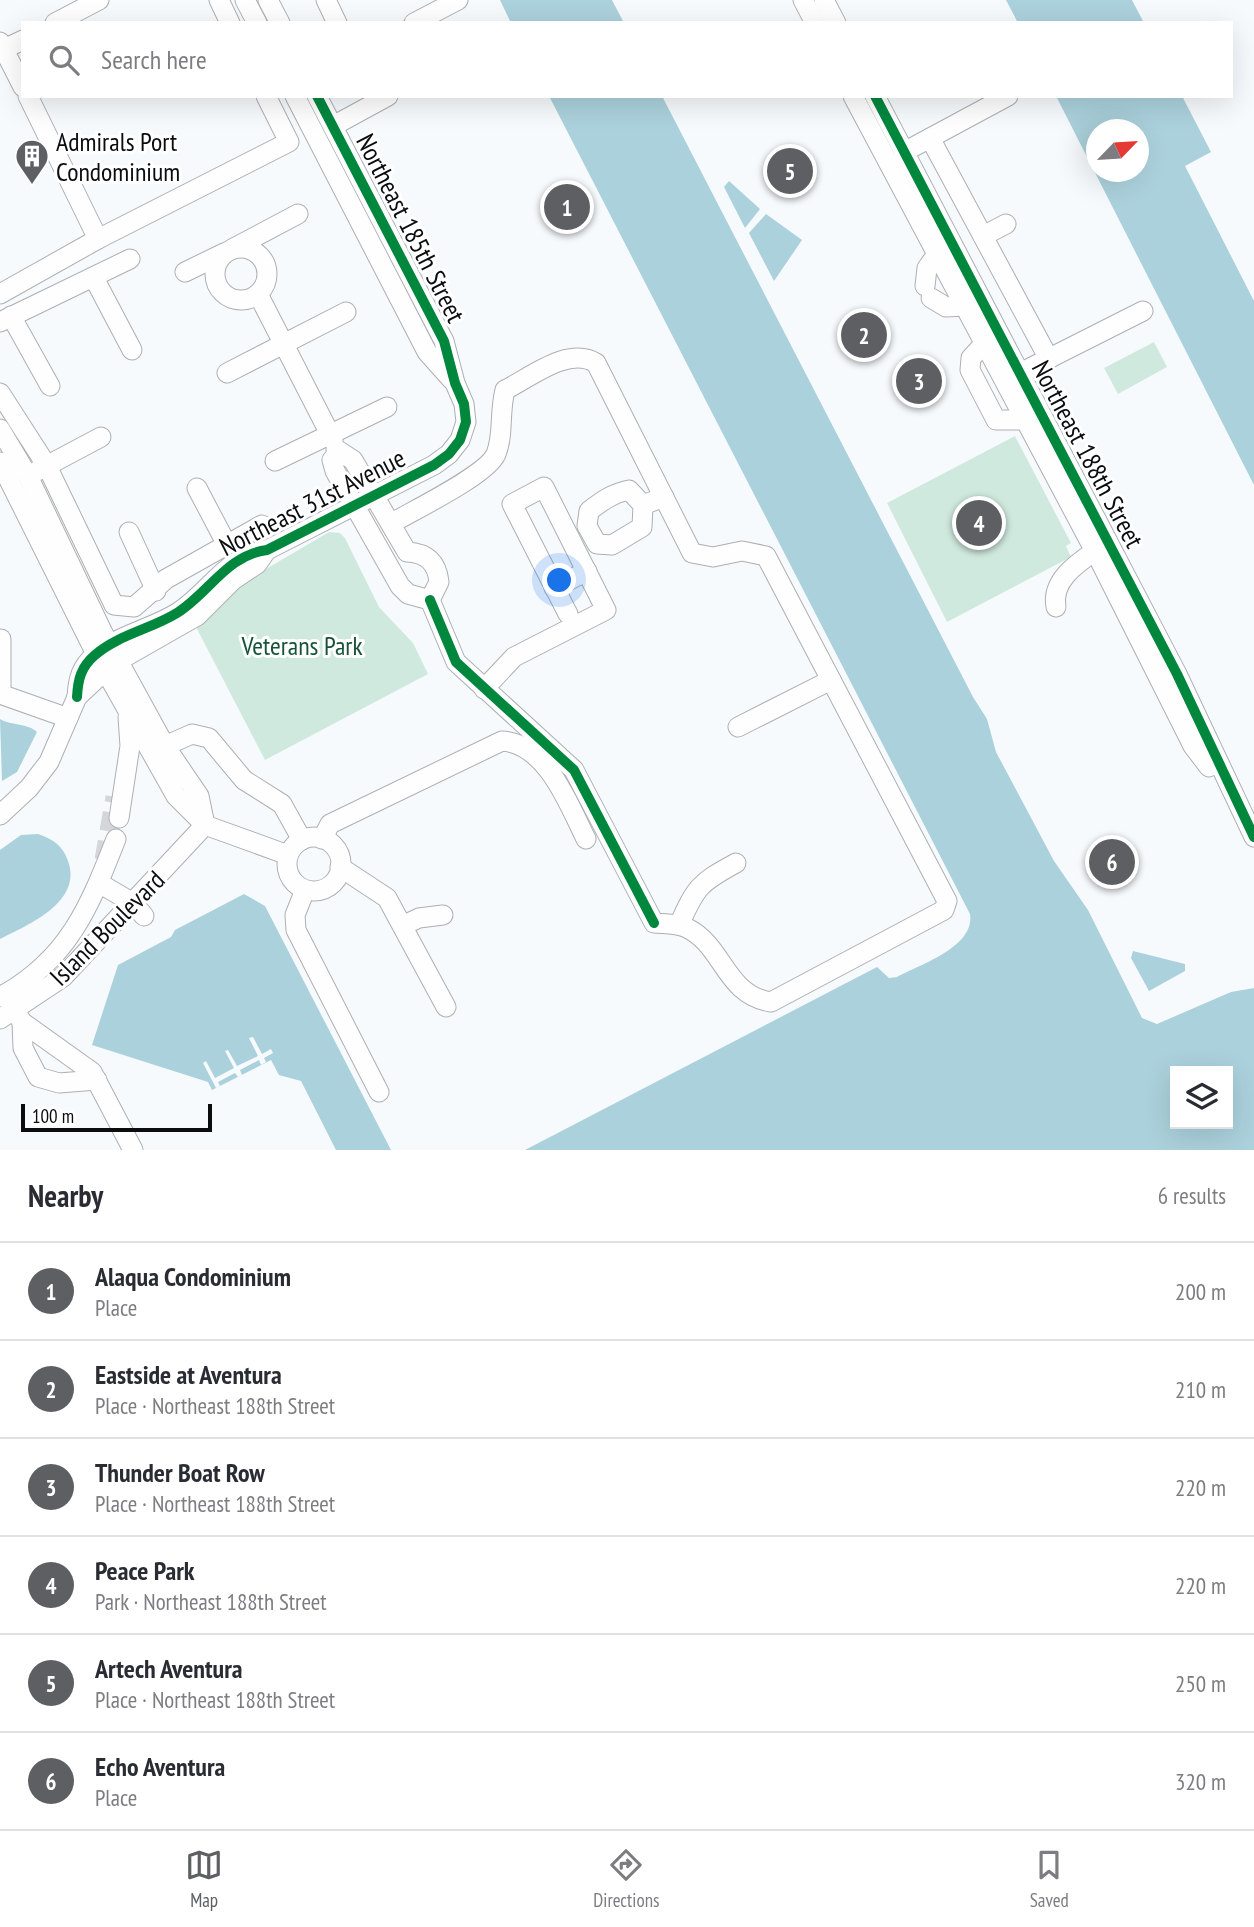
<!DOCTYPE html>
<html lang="en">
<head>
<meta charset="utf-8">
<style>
  body { margin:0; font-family:"PT Sans Narrow",sans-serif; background:#f7f7f7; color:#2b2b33 }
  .controls { position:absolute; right:21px; bottom:21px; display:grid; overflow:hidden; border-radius:0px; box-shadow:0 7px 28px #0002 }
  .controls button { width:63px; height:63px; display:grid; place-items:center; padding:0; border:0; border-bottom:2px solid #e1e1e2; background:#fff; color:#2b2b33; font:35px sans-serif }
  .compass { position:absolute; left:1086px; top:119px; width:63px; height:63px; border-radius:50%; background:#fff; box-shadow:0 7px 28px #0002; rotate:65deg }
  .scale { position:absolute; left:21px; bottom:18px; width:191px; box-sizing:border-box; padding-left:7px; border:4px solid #0b0c0e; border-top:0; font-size:19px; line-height:24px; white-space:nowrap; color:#0b0c0e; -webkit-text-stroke:5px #fff; paint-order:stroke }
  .you { position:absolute; left:560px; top:581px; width:24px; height:24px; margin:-18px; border:5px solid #fff; border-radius:50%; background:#1a73e8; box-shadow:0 0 0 10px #1a73e833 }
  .badge { display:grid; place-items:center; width:46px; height:46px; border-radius:50%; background:#5e5f62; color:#fff; font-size:23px; font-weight:700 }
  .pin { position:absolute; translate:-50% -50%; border:4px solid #fff; box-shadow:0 2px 7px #0006 }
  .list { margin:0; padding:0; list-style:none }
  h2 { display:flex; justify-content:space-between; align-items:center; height:91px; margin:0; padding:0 28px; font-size:30px }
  h2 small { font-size:23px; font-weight:400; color:#7c7c81 }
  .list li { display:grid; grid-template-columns:46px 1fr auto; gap:21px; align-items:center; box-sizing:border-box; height:98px; padding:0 28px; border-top:2px solid #e1e1e2 }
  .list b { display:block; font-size:26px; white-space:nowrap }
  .list p { margin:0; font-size:23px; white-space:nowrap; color:#7c7c81 }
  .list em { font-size:23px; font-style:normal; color:#7c7c81 }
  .icon { flex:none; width:38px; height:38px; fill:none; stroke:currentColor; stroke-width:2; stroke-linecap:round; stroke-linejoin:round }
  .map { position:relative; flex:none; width:1254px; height:1150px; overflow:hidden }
  .search { position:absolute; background:#fff; box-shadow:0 7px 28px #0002; left:21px; right:21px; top:21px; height:77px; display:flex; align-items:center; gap:18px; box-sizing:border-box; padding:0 24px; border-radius:0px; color:#7c7c81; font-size:26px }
  .sheet { height:679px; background:#fff }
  nav { display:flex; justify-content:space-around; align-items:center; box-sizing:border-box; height:98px; border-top:2px solid #e1e1e2; background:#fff; font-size:19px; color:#7c7c81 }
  nav a { display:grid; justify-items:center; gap:4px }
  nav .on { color:#5e5f62 }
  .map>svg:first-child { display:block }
</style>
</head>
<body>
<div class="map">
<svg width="1254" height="1150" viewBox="0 0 1254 1150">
  <rect width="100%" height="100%" fill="#f7fafd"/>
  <g fill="#d0e9df">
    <polygon points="1154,342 1167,367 1118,394 1104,368"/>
    <polygon points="1015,436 1071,543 1066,546 1071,557 947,622 887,503"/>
    <polygon points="329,532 340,533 345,538 379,607 413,643 428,674 265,760 196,627 237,586"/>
  </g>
  <g fill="#abd1dc" fill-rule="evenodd">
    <polygon points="500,0 612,0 624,23 511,23"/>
    <polygon points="1006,0 1132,0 1144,23 1018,23"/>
    <path d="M549,96H662L973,697L987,719L996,752L1054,861L1088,910L1142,1018L1157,1024L1231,992L1254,988V1150H525L877,967L889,978L897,977C921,964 975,947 970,914ZM1175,1071H1228V1124H1175Z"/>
    <path d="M1056,96H1182L1211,152L1185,166L1254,301V485ZM1096,130H1138V172H1096Z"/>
    <polygon points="729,181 760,209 745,228 724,187"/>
    <polygon points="766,214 802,240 774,281 749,233"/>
    <path d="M0,719C12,726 28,723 37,732L17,772L2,781Z"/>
    <path d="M38,834C53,839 63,846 68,861C83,902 28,925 0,939V850L21,835Z"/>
    <polygon points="244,894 265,906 391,1150 336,1150 301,1081 279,1075 271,1060 212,1090 208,1082 92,1045 118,965 171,937 175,930"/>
    <polygon points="1133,951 1185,964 1185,971 1149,991 1131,958"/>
  </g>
  <polygon fill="#f7fafd" points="253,1037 262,1054 271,1049 273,1053 264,1058 266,1062 261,1065 259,1060 240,1070 242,1075 238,1077 235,1073 218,1082 220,1086 216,1088 203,1063 206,1061 215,1078 234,1068 225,1051 228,1050 237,1066 258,1056 249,1038"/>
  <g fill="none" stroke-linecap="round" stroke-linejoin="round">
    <polyline stroke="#d4d6d9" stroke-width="19" stroke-dasharray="19 10" stroke-linecap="butt" points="104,860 115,797"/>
    <defs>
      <g id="minor">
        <polyline points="219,0 230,23"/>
        <polyline points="245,0 257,23"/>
        <polyline points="268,0 280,23"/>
        <polyline points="326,0 337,23"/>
        <polyline points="803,0 815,23"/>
        <polyline points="824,0 836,23"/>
        <polyline points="55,23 99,0"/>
        <polyline points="414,23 458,0"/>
        <polyline points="0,42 23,87"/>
        <polyline points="4,49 23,40"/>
        <polyline points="295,96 427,352 452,380"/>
        <polyline points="853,96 1097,555 1193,746 1209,767"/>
        <polyline points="875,96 1177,674 1254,837"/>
        <polyline points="333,126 388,96"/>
        <polyline points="930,138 1049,359"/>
        <polyline points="905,164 904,152 1008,96"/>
        <polyline points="983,236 1006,224"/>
        <polyline points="98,239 289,142 266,96"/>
        <circle cx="241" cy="274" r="26"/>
        <polyline points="232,249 298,214"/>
        <polyline points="185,272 224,253"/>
        <polyline points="94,278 132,350"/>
        <polyline points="925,286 927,268 937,254"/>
        <polyline points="0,294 98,239 28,96"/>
        <polyline points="258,294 333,440"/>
        <polyline points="931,298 946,307 965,306"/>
        <polyline points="11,316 50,386"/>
        <polyline points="0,322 130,259"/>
        <polyline points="984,344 971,358 970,370 996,420 1025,420"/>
        <polyline points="227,373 346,312"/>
        <polyline points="1020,373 1143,311"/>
        <polyline points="0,393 47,466 114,605 134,607 166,579 262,525"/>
        <polyline points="0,429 28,476 103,633 165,746 199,796 205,825"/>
        <path d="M336,449L353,460L407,552C427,553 437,563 439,582L430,600"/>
        <polyline points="338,453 332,460 335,471 400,586 408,594 430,600"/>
        <polyline points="275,461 387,407"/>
        <polyline points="0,462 96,654 176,796 205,825 288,855"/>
        <polyline points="37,471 101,437"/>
        <polyline points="197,488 226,543"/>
        <path d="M643,505L642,527L612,545L597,544L587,526L589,511C602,501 613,493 629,490L643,505L664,497"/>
        <path d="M392,523C414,510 487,475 496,454C504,434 499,413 505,390C531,377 568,346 596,363L692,553L713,557L742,551L766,556L947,901L944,910L771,1002C725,995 724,946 687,928C677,923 665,924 654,923L574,770L456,662L430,600"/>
        <polyline points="129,532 156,591"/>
        <polyline points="554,588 587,571"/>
        <path d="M1056,607C1051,581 1076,564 1095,551"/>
        <polyline points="1,639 1,694"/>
        <polyline points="484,689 514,657 606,610 544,487 512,504 568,614"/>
        <polyline points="0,694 68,718"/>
        <path d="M77,697C78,679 81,667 95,655C118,635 151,629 177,613C209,593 227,555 267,550L434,465L449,454L460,440L466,422L464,404L455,383L444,341L317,96"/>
        <polyline points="738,727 831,680"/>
        <polyline points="165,746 192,734 209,738 244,780 282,804 302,840"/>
        <polyline points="0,815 29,788 49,762 77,697 94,681 118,661 197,616 233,580 257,564 266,551"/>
        <polyline points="119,818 130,746 128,717"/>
        <circle cx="314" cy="864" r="27"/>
        <path d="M322,839L330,824L502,741C547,744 569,805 586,839"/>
        <polyline points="340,867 387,898 446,1007"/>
        <polyline points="99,883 133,903 144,916"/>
        <polyline points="305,890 295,915 296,930 379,1092"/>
        <polyline points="404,925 419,918 443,915"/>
        <path d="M679,925C696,887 699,883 736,863"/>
        <polyline points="5,994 22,1022 92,1072 133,1150"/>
        <path d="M0,997C68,960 89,908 116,839"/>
        <polyline points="0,1019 63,977 205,825"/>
        <polyline points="22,1022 23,1048 38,1077 59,1083 97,1080"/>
      </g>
    </defs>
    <use href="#minor" stroke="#adafb2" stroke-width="21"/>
    <use href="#minor" stroke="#fefeff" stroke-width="19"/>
    <defs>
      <g id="cycleway">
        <polyline points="875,96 1177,674 1254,837"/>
        <polyline points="430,600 456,662 574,770 654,923"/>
        <path d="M77,697C78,679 81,667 95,655C118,635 151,629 177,613C209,593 227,555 267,550L434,465L449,454L460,440L466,422L464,404L455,383L444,341L317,96"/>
      </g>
    </defs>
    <use href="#cycleway" stroke="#fff" stroke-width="15"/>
    <use href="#cycleway" stroke="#00873e" stroke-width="10"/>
  </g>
  <defs>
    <symbol id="building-pin" viewBox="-11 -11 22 30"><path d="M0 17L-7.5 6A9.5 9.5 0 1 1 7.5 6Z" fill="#5e5f62" stroke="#fff"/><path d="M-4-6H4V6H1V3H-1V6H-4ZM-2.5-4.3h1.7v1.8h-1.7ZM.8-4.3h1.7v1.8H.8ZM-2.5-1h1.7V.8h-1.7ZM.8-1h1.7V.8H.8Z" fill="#fff"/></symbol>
  </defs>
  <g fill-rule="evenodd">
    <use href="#building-pin" x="13" y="137" width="38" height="52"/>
  </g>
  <g text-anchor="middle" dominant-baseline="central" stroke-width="6" stroke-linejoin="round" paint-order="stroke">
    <g font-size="26" fill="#0b0c0e" stroke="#fff" text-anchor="start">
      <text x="56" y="141">Admirals Port<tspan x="56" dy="30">Condominium</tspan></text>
    </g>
    <g font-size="26" fill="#0b0c0e" stroke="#fff">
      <text transform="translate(411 228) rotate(63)">Northeast 185th Street</text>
      <text transform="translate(1088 454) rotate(62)">Northeast 188th Street</text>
      <text transform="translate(312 502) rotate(-27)">Northeast 31st Avenue</text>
      <text transform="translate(107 928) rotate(-45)">Island Boulevard</text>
    </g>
    <g font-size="26" fill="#17523b" stroke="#fff">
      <text x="302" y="645">Veterans Park</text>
    </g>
  </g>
</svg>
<div class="controls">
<button><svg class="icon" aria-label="layers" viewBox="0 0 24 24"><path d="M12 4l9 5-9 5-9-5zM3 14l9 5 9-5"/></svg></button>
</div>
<svg class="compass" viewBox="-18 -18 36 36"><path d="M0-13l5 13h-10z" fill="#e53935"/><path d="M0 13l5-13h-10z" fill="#7c7c81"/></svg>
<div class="scale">100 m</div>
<div class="you"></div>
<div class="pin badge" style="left:567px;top:207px">1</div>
<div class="pin badge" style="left:864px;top:335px">2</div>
<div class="pin badge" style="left:919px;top:381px">3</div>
<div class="pin badge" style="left:979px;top:523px">4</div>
<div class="pin badge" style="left:790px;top:171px">5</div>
<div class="pin badge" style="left:1112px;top:862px">6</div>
<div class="search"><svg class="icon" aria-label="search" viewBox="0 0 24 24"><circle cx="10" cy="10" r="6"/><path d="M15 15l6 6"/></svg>Search here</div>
</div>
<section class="sheet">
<h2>Nearby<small>6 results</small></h2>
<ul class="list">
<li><span class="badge">1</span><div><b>Alaqua Condominium</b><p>Place</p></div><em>200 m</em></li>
<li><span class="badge">2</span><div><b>Eastside at Aventura</b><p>Place · Northeast 188th Street</p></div><em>210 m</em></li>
<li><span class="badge">3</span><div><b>Thunder Boat Row</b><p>Place · Northeast 188th Street</p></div><em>220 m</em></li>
<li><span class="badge">4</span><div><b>Peace Park</b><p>Park · Northeast 188th Street</p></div><em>220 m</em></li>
<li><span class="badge">5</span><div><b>Artech Aventura</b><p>Place · Northeast 188th Street</p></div><em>250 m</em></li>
<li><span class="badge">6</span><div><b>Echo Aventura</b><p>Place</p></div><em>320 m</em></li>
</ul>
</section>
<nav>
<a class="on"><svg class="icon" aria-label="map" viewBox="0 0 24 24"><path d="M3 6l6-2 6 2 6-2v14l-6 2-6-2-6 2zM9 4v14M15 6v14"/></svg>Map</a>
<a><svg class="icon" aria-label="directions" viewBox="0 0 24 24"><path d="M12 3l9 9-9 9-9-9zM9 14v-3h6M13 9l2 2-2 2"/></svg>Directions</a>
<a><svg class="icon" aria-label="saved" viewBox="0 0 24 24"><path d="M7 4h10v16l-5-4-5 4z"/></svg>Saved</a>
</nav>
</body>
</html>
